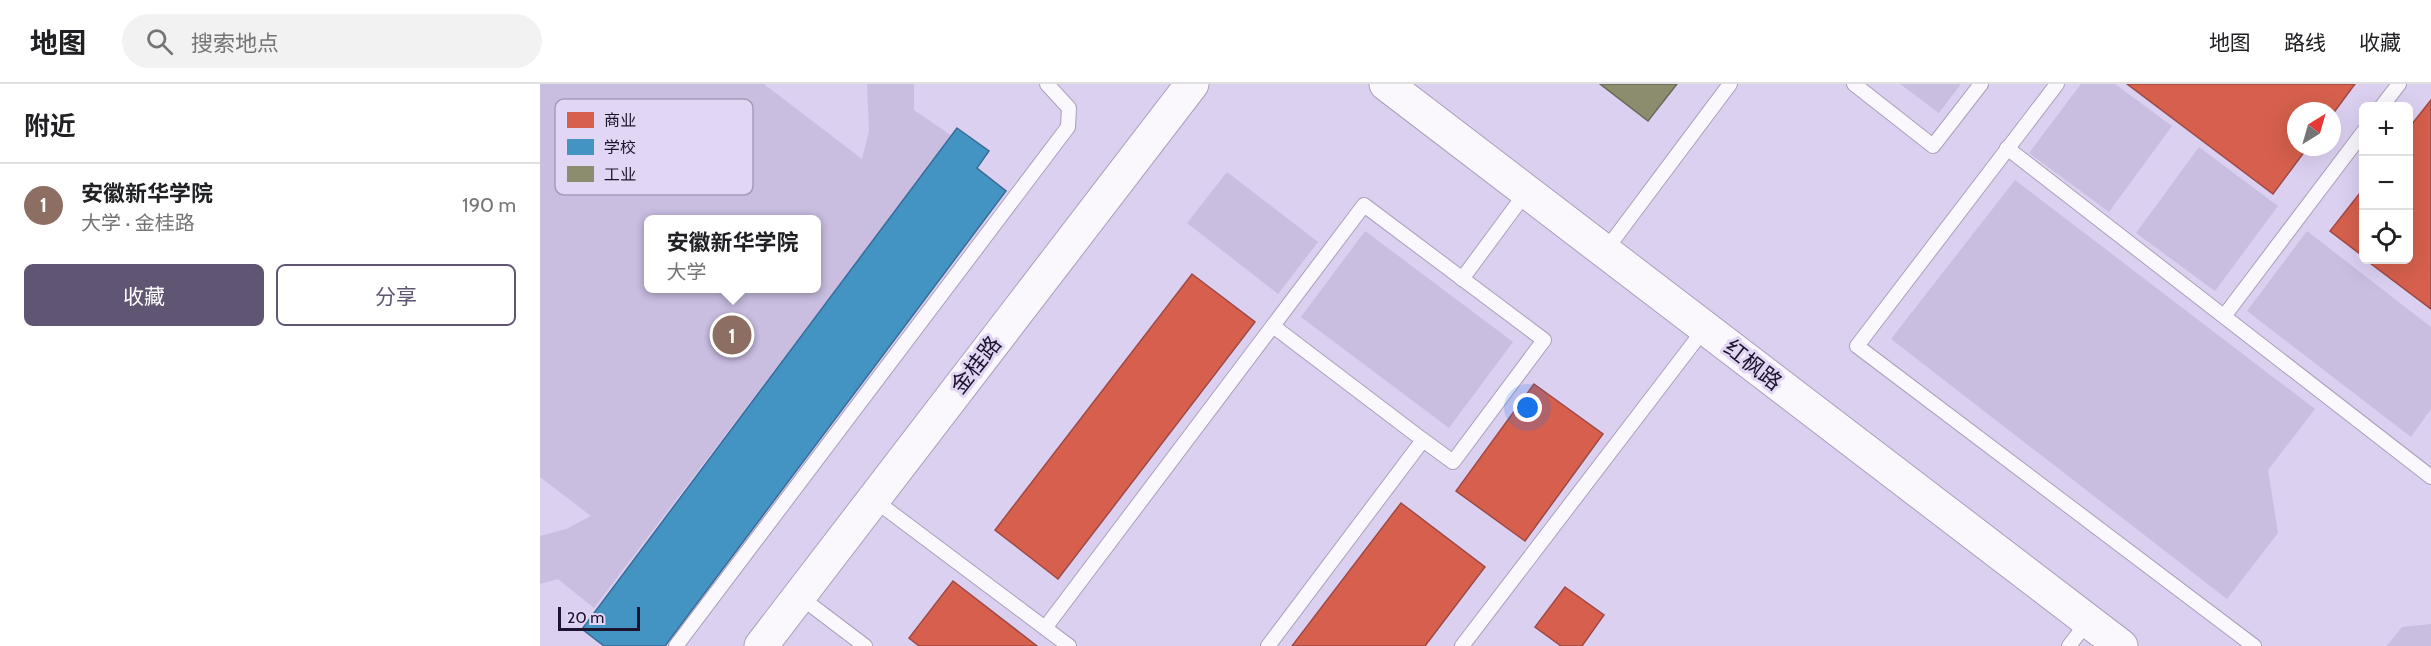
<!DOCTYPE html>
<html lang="zh">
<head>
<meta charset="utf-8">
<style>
  body { margin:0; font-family:Cabin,"Noto Sans SC",sans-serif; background:#f2f2f2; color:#202124 }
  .controls { position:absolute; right:18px; top:18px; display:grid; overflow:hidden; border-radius:9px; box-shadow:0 6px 24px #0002 }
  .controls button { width:54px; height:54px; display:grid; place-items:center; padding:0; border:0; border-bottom:2px solid #e0e0e0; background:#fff; color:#202124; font:30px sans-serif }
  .compass { position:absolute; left:1747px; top:18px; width:54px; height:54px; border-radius:50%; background:#fff; box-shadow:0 6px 24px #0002; rotate:37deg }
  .scale { position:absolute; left:18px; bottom:15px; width:82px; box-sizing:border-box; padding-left:6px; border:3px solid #1e132e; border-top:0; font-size:16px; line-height:21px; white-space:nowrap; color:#1e132e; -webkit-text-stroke:4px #e1d6f4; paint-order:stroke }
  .you { position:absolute; left:988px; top:324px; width:21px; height:21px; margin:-15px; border:4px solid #fff; border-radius:50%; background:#1a73e8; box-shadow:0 0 0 9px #1a73e833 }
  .badge { display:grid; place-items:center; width:39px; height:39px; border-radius:50%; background:#605572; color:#fff; font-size:20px; font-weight:700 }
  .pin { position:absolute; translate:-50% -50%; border:3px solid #fff; box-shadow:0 2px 6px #0006 }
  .popup { position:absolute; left:104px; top:131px; width:177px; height:78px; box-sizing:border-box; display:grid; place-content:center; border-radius:9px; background:#fff; filter:drop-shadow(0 2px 4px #0005); font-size:20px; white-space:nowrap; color:#757577 }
  .popup b { font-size:22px; color:#202124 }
  .popup::after { content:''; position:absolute; left:50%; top:100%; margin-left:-12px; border:12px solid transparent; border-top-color:#fff }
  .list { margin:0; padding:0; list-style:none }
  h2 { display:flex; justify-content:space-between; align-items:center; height:78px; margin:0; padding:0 24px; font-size:26px }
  h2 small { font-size:20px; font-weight:400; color:#757577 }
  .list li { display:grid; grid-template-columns:39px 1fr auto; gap:18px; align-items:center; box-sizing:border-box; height:84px; padding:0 24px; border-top:2px solid #e0e0e0 }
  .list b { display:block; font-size:22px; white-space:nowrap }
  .list p { margin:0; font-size:20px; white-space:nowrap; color:#757577 }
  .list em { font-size:20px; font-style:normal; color:#757577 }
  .actions { display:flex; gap:12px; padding:18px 24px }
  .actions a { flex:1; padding:14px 0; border:2px solid #605572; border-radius:9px; text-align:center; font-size:21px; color:#605572 }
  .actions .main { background:#605572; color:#fff }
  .icon { flex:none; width:33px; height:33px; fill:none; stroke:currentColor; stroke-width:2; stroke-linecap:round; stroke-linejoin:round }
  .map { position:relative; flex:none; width:1891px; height:562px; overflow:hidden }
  header { display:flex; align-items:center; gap:36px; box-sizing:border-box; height:84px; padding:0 30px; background:#fff; border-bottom:2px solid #e0e0e0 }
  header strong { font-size:28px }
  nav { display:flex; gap:33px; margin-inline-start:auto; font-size:21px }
  .search { width:420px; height:54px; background:#f2f2f2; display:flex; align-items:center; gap:15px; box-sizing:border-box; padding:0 21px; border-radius:33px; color:#757577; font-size:22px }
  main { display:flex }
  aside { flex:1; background:#fff }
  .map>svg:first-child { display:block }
</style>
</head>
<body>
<header>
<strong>地图</strong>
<div class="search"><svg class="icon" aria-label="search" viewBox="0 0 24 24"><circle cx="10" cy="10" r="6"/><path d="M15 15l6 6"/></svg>搜索地点</div>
<nav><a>地图</a><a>路线</a><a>收藏</a></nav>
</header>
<main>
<aside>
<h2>附近<small></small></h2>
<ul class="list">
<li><span class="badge" style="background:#8d6e63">1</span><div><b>安徽新华学院</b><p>大学 · 金桂路</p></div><em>190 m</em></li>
</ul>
<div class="actions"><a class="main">收藏</a><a>分享</a></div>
</aside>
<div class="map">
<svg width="1891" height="562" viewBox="0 0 1891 562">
  <rect width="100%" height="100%" fill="#dcd0f1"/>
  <g fill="#c9bde0" fill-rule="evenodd">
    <path d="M0,0H224L322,75L329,47L327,0H374V26L412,52L54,524L18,495L0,500V452L26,445L51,432L0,393ZM108,136H276V204H108Z"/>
    <polygon points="1360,0 1421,0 1399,29"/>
    <polygon points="1541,0 1575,0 1632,42 1569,128 1489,69"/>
    <polygon points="1659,63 1738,122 1675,207 1596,149"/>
    <polygon points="687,88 778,158 738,210 647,139"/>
    <polygon points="1475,96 1775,325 1728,386 1738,449 1687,515 1351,255"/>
    <polygon points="825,147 973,258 909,344 761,233"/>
    <polygon points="1767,147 1891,243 1891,325 1871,353 1707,227"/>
    <polygon points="1891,540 1891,562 1847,562 1862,543"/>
  </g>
  <g fill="#d6604d" stroke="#9f4944" stroke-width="1.5">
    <polygon points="1587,0 1815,0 1792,31 1792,27 1756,27 1756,63 1768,63 1733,110"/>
    <polygon points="1891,16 1891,225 1826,176 1868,176 1868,45"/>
    <polygon points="1824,104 1824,173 1790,147"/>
    <polygon points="652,190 715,238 518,495 455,446"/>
    <polygon points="994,300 1063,350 985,457 916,407"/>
    <polygon points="861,419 945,483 885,562 752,562"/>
    <polygon points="413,497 497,562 379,562 369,554"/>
    <polygon points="1025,503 1064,531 1042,562 1021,562 995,543"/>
  </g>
  <polygon fill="#4393c3" stroke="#386d96" stroke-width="1.5" points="417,44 449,67 437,84 466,107 125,562 64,562 42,545"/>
  <polygon fill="#8c8c6e" stroke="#6b685b" stroke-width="1.5" points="1060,0 1137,0 1108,37"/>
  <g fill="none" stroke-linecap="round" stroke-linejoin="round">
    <defs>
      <g id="service">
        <polyline points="1314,0 1393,62 1441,0"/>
        <polyline points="1517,0 1317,262 1714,562"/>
        <polyline points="1842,22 1859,0"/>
        <polyline points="1467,64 1891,393"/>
        <polyline points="1065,167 1190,0"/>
        <polyline points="922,195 987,107"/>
        <polyline points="1685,231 1824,47"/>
        <polyline points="733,242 883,356"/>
        <polyline points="333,415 529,562"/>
        <polyline points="259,512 325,562"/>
        <polyline points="505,544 824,121 1004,256 913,378 883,356 728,562"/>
        <polyline points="136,562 528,43 529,24 507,0"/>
        <polyline points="922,562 1165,244"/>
        <polyline points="1529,562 1548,537"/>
      </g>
      <g id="tertiary">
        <polyline points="846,0 1581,562"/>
        <polyline points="221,562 652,0"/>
      </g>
    </defs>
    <use href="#service" stroke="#aa9fbb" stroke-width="16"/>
    <use href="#tertiary" stroke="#aa9fbb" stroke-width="35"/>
    <use href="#service" stroke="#faf8fd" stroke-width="14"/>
    <use href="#tertiary" stroke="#faf8fd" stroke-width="33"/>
  </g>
  <g text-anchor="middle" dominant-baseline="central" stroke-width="6" stroke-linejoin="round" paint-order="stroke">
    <g font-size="22" fill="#1e132e" stroke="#e1d6f4">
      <text transform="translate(436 281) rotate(-52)">金桂路</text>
      <text transform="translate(1213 281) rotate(38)">红枫路</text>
    </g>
  </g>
  <rect x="15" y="15" width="198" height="96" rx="9" fill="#e1d6f4" stroke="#a69cb9" stroke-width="1.5"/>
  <rect x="27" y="28" width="27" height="16" fill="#d6604d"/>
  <rect x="27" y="55" width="27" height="16" fill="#4393c3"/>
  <rect x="27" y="82" width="27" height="16" fill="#8c8c6e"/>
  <g font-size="16" fill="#1e132e">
    <text x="64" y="42">商业</text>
    <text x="64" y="69">学校</text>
    <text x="64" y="96">工业</text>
  </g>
</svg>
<div class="controls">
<button>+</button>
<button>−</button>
<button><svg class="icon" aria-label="locate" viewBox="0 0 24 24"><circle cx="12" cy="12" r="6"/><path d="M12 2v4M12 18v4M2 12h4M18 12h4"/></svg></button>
</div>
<svg class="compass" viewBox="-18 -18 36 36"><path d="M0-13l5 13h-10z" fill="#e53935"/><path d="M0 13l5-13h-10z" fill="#757577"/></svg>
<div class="scale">20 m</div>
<div class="you"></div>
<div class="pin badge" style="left:192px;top:251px;background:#8d6e63">1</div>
<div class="popup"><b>安徽新华学院</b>大学</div>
</div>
</main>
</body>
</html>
